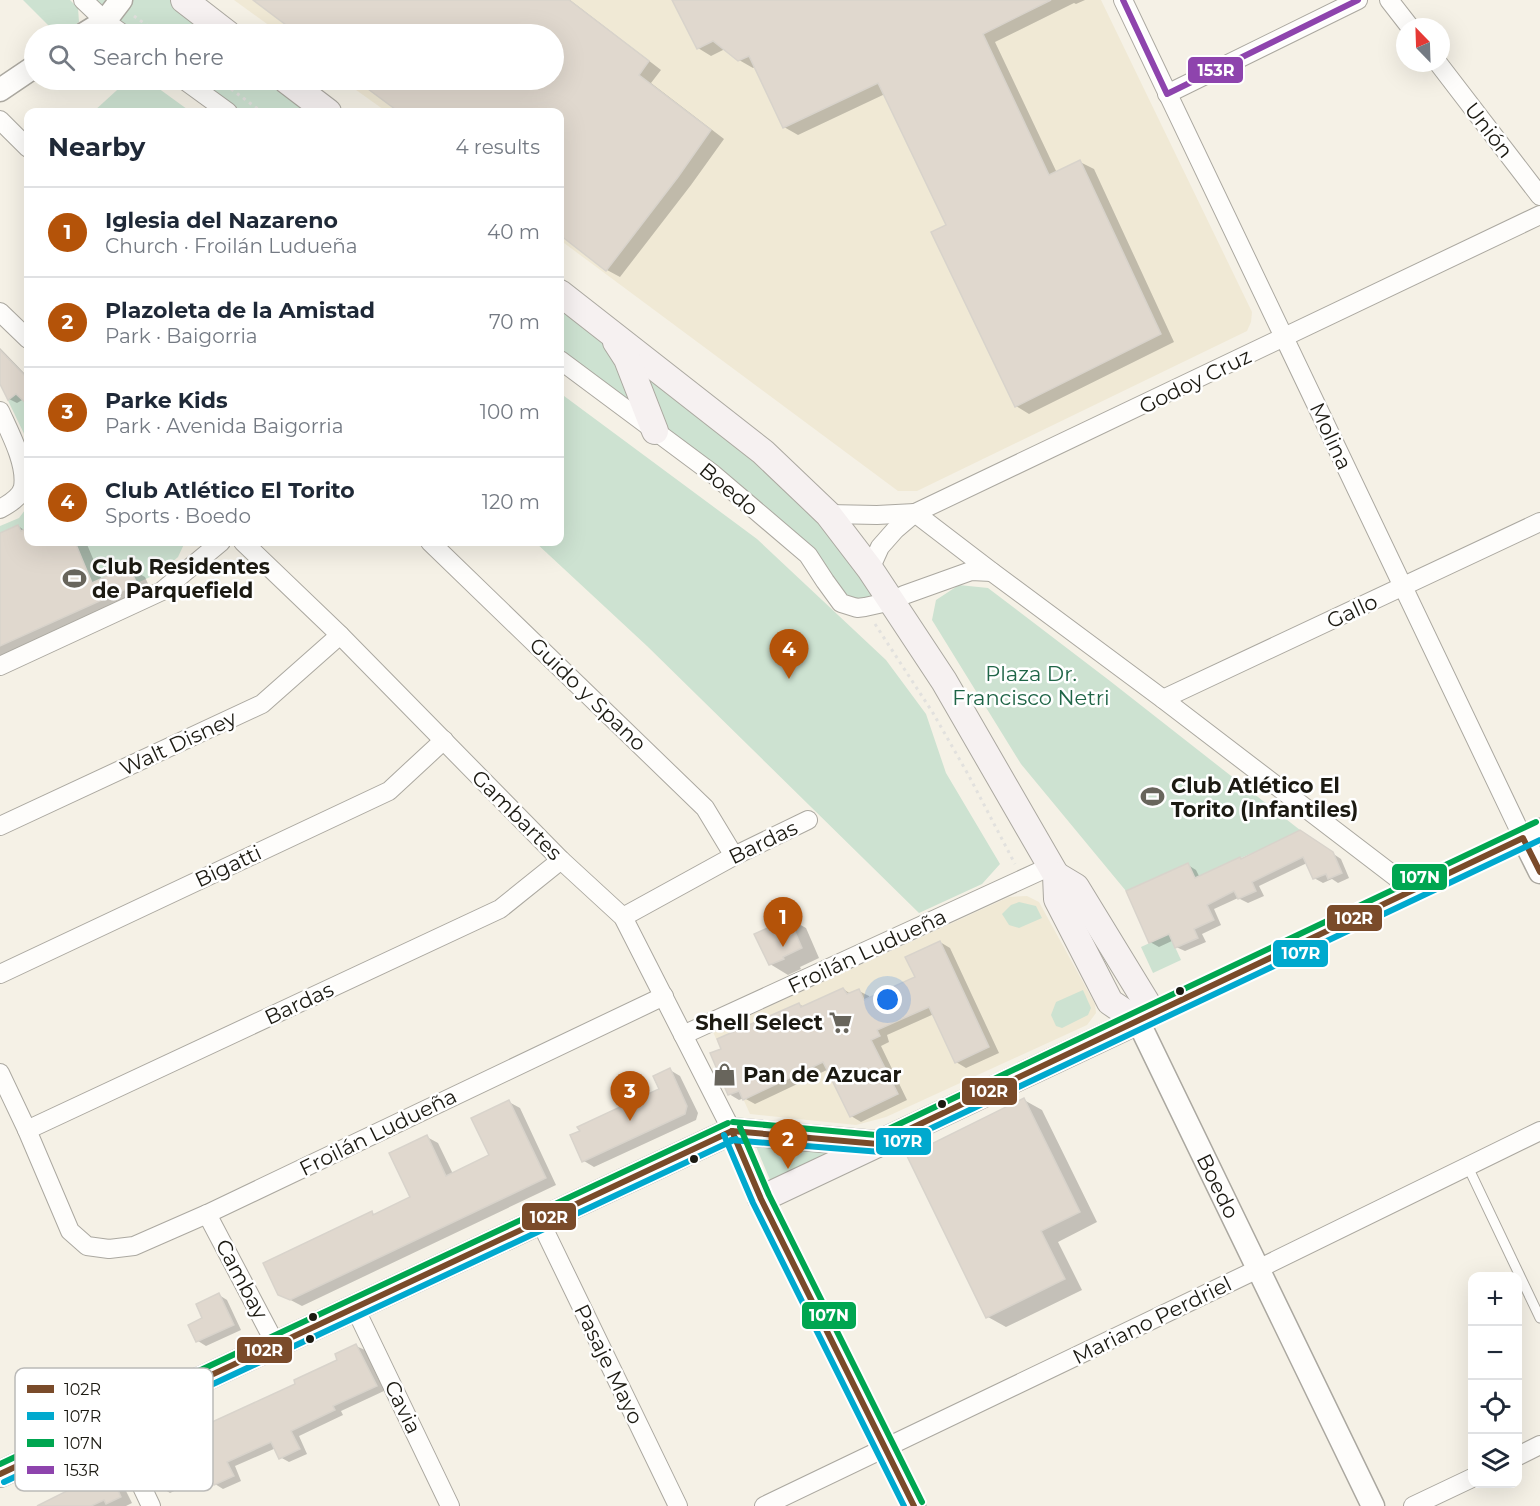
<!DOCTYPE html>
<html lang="en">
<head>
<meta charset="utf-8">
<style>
  body { margin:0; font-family:Montserrat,sans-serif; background:#f2f2f3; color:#1f2937 }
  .controls { position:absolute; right:18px; bottom:18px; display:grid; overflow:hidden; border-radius:12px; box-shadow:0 6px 24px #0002 }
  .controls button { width:54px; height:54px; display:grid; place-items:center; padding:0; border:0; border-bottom:2px solid #e0e1e3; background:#fff; color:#1f2937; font:30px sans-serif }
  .compass { position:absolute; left:1396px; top:18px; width:54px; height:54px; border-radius:50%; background:#fff; box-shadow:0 6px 24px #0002; rotate:337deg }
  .you { position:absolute; left:888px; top:1000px; width:21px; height:21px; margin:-15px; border:4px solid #fff; border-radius:50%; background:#1a73e8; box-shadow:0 0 0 9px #1a73e833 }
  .badge { display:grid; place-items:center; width:39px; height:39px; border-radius:50%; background:#b45309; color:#fff; font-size:20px; font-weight:700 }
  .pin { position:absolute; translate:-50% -50px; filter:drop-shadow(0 2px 3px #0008) }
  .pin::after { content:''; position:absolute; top:32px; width:21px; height:18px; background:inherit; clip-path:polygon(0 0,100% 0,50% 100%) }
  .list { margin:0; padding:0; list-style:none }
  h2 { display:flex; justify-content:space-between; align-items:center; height:78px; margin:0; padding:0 24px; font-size:26px }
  h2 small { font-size:20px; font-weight:400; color:#747a83 }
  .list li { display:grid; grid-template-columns:39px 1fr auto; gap:18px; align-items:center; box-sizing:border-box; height:90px; padding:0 24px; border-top:2px solid #e0e1e3 }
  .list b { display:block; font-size:22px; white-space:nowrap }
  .list p { margin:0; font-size:20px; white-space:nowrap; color:#747a83 }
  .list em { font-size:20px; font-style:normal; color:#747a83 }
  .icon { flex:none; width:33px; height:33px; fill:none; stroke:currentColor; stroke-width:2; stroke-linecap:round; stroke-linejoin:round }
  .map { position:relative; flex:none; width:1540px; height:1506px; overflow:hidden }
  .search { position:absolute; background:#fff; box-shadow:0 6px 24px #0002; left:24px; top:24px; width:540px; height:66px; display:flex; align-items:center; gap:15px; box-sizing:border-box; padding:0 21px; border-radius:33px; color:#747a83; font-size:22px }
  .panel { position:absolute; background:#fff; box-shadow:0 6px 24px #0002; left:24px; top:108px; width:540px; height:438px; border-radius:12px }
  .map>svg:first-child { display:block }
</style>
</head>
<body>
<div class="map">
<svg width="1540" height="1506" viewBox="0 0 1540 1506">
  <rect width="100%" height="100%" fill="#f5f1e6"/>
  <g fill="#f0e9d5">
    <polygon points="234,0 1101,0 1252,312 1251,322 1247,331 917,491 898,491 560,240 560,112 387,112 342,80 554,80 554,34 281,34"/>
    <polygon points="1027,896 1039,902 1095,1004 1096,1013 1087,1025 886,1117 856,1125 750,1114 713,1032 1009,897"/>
  </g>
  <g fill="#cde2d1">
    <polygon points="23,0 70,0 78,8 79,22 62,34 57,34"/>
    <polygon points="83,0 184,0 228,34 123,34"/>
    <polygon points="128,80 147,80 191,112 93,112"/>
    <polygon points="184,80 286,80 328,112 228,112"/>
    <polygon points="560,293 763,452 892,601 857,608 808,555 560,360"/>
    <polygon points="0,350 28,379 28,442 0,384"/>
    <polygon points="560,393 757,539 886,660 926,714 946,773 1000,864 982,884 919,913 647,646 535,542 560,542"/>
    <polygon points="28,506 28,542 185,542 178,557 161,572 0,646 0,526 19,518"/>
    <polygon points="959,585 988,588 1110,681 1300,830 1264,848 1195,878 1188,863 1126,891 1021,764 932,620 936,600"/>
    <polygon points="1019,902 1036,906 1042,918 1019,928 1009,925 1002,914 1011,905"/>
    <polygon points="1169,934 1181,960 1153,973 1141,947"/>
    <polygon points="1083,990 1091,1008 1088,1015 1062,1028 1056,1026 1051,1015 1056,1002"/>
    <polygon points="755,1144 848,1152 773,1187"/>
  </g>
  <g fill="#0003">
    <polygon points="255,0 570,0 661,70 651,83 724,139 691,185 620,277 607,270 560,233 560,112 402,112 359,80 554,80 554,34 300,34"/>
    <polygon points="674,0 1085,0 1076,4 1074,3 995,42 1057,173 1080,162 1094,169 1174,342 1029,414 1016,406 948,226 885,94 798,135 784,127 755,67 753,68 739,60 725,49 711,56 698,48"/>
    <polygon points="0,348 28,377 28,403 24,399 17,403 9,399 0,381"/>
    <polygon points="18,526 26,531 28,530 28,542 86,542 102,580 129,568 145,577 152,593 0,662 0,535"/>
    <polygon points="1308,837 1341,859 1349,878 1338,883 1332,879 1323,883 1314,878 1307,863 1259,886 1264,896 1248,903 1238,898 1214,909 1221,925 1202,934 1206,942 1185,951 1176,947 1174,940 1159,947 1150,942 1188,865 1196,870 1200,878 1242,860"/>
    <polygon points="788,918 806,928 819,958 800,967 801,969 788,975 770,964"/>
    <polygon points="940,942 950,948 999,1053 966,1068 956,1062 934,1014 887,1035 889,1042 881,1046 907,1100 861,1122 851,1116 829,1069 755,1104 744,1098 739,1100 729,1094 723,1049 799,1004 804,1007 843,989 851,994 859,991 869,996 870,999 917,978"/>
    <polygon points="670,1070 680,1076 698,1113 696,1120 594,1167 584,1161 661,1090"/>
    <polygon points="1024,1100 1042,1110 1097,1222 1058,1242 1082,1290 1006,1327 988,1317"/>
    <polygon points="509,1102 520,1108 556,1185 302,1306 279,1294 372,1213 376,1215 412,1198 427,1137 438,1143 453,1174 491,1156"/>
    <polygon points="219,1295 227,1300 241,1330 206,1346 198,1341 190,1325 204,1319"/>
    <polygon points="356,1346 365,1350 384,1391 341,1411 343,1415 299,1436 307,1454 289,1462 280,1457 276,1448 235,1466 241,1481 223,1489 215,1484 210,1474 170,1493 162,1488 297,1384 339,1361"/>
    <polygon points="90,1472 101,1479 102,1481 111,1477 122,1483 132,1503 126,1506 45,1506 73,1490"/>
  </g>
  <g fill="#e0d8ce" stroke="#d8d3cb" stroke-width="1.5">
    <polygon points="253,0 569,0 649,61 639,75 711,130 678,177 606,271 560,235 560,112 399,112 356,80 554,80 554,34 298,34"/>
    <polygon points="672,0 1051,0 983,34 1049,175 1080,160 1161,334 1015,407 931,232 946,225 878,83 783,128 749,56 738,61 713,41 697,49"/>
    <polygon points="0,350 28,379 28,405 16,394 8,400 0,384"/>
    <polygon points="18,525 21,531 28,528 28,542 75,542 92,583 129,566 137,584 0,646 0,533"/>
    <polygon points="1300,830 1333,852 1342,873 1328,879 1326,874 1313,879 1303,857 1252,882 1256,891 1238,899 1234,891 1207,905 1214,920 1194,929 1198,938 1175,948 1169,934 1149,943 1126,891 1188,863 1195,878 1240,857 1241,859"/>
    <polygon points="788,916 802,948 783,957 784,959 769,965 754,934 770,927 769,925"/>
    <polygon points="940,941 989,1047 955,1063 929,1007 877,1030 880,1036 871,1040 898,1094 850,1117 823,1062 743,1100 739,1091 728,1095 710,1053 721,1049 717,1039 799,1003 801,1007 843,988 847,994 859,989 864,1000 915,977 905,957"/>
    <polygon points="670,1068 687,1106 685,1114 582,1162 570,1135 580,1131 577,1127 659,1089 653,1076"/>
    <polygon points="1024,1098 1080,1212 1041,1231 1065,1279 986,1318 907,1156"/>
    <polygon points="509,1100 546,1178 290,1300 278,1295 263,1263 372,1211 373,1215 410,1197 389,1153 427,1135 446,1176 489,1155 471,1118"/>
    <polygon points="219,1293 234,1325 196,1342 188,1325 202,1318 196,1304"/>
    <polygon points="356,1344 377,1386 333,1406 335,1410 291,1431 300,1449 279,1459 271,1442 227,1462 234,1476 214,1485 206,1468 160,1489 148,1460 162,1454 159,1449 167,1445 166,1443 295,1384 294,1380 337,1360 335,1354"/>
    <polygon points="90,1471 96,1482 111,1475 121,1497 106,1504 104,1500 91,1506 37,1506 71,1489 68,1481"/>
  </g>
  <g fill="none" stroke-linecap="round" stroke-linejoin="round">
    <defs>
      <polyline id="service" points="1468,1167 1540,1318"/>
      <g id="minor">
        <polyline points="83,0 105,21 123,34"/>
        <polyline points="1123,0 1523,838"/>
        <polyline points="1389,0 1410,27"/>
        <polyline points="1438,63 1540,196"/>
        <polyline points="184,80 228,112"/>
        <polyline points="1167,94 1358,0"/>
        <polyline points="0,120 28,148"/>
        <polyline points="0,312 28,339"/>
        <polyline points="560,360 713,474 808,555 825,581 841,603 857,608 865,607 892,601 904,595 971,571 992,572"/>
        <path d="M0,411C9,431 27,464 23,487C21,497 9,504 0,509"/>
        <polyline points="828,514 877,515 915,513 992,572 1163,699 1414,891"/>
        <polyline points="243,542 340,635 561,860 623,917 732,1131"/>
        <polyline points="430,542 705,808 734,856"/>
        <polyline points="870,569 880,547 895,530 915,513 1540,215"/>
        <polyline points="0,666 162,591 221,542"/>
        <polyline points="1163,699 1540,522"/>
        <polyline points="0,826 262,704 340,635"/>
        <polyline points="623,917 734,856 808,820"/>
        <polyline points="0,974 389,791 444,740"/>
        <polyline points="683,1035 1051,866"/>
        <polyline points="0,1073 27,1130 70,1231 87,1246 109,1249 134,1246 207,1214 664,996"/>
        <polyline points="27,1130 500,909 561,860"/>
        <polyline points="207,1214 276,1345"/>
        <polyline points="540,1221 678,1506"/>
        <polyline points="355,1308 450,1506"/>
        <polyline points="111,1421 151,1506"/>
        <polyline points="1518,1456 1540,1445"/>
        <polyline points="764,1506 1258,1269 1540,1131"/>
        <polyline points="1413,1506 1472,1478"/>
      </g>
      <g id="tertiary">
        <polyline points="84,34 105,21 121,0"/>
        <polyline points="0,90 34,67"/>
        <polyline points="1523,838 1540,872"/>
        <polyline points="732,1131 761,1199 914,1506"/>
        <polyline points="1373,1506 1138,1021 1540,830"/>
      </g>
      <g id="secondary">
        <polyline points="184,0 228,34"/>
        <polyline points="286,80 328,112"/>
        <polyline points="560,293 763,452 828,514 870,569 944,681 1056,875 1057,899 1110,1002 1138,1021 761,1199"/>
        <polyline points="616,342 627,359 655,431"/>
        <polyline points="1056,875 1076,887 1153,1013"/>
        <polyline points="0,1474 732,1131 877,1144"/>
      </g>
    </defs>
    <use href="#service" stroke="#aba8a0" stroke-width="11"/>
    <use href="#minor" stroke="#aba8a0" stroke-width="20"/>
    <use href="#tertiary" stroke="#aba8a0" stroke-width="25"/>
    <use href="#secondary" stroke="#aba8a0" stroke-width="28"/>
    <g stroke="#e2e1de" stroke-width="3" stroke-dasharray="3 4.5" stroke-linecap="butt">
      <polyline points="134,16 159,34"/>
      <polyline points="219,80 262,112"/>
      <polyline points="875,624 933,713 969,776 1015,864"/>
    </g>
    <use href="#service" stroke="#fefdfb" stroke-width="9"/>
    <use href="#minor" stroke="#fefdfb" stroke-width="18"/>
    <use href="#tertiary" stroke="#fefdfb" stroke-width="22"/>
    <use href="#secondary" stroke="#f6f1f1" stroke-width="26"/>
    <defs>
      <g id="bus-1">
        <polyline points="732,1131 878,1144 1523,838 1540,872"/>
        <polyline points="732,1131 761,1199 914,1506"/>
        <polyline points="0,1474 732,1131"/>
      </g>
      <g id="bus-2">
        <polyline points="724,1135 753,1203 904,1506"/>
        <polyline points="731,1140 881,1152 1540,840"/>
        <polyline points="4,1482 736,1139"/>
      </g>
      <g id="bus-3">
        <polyline points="733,1122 876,1135 1536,822"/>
        <polyline points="740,1127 769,1195 922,1502"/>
        <polyline points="0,1464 728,1123"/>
      </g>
      <polyline id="bus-4" points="1123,0 1167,94 1358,0"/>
    </defs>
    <use href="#bus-1" stroke="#fff" stroke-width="10"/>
    <use href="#bus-2" stroke="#fff" stroke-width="10"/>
    <use href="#bus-3" stroke="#fff" stroke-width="10"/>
    <use href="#bus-4" stroke="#fff" stroke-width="10"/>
    <use href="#bus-1" stroke="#7a4b2a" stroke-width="6"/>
    <use href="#bus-2" stroke="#00a9ce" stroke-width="6"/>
    <use href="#bus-3" stroke="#00a651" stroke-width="6"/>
    <use href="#bus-4" stroke="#8e44ad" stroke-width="6"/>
  </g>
  <defs>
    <symbol id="stadium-bare" viewBox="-9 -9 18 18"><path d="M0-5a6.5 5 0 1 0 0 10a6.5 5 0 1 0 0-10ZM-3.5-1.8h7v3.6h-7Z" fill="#68655c" stroke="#fff" stroke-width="2.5" paint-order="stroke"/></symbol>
    <symbol id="supermarket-bare" viewBox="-9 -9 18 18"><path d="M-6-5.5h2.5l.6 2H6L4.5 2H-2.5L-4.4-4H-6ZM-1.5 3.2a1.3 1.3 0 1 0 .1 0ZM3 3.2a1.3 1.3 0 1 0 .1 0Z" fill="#68655c" stroke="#fff" stroke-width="2.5" paint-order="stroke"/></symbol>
    <symbol id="shop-bare" viewBox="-9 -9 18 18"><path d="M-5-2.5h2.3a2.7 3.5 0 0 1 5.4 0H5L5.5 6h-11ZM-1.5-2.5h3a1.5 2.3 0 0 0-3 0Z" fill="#68655c" stroke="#fff" stroke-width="2.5" paint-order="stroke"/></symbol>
  </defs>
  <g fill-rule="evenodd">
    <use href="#stadium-bare" x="58" y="562" width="33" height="33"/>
    <use href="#stadium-bare" x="1136" y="780" width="33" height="33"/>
    <use href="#supermarket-bare" x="824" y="1006" width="33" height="33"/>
    <use href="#shop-bare" x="708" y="1058" width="33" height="33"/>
  </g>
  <g fill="#1c1a12" stroke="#fff" stroke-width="2">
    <circle cx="1180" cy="991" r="5"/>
    <circle cx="942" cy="1104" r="5"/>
    <circle cx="694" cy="1159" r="5"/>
    <circle cx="313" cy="1317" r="5"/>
    <circle cx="310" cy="1339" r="5"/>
  </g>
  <g text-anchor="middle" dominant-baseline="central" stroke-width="5" stroke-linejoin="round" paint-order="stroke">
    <g font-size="21" fill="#1c1a12" stroke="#fff">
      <text transform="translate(1489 130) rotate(52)">Unión</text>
      <text transform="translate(1195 381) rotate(-26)">Godoy Cruz</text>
      <text transform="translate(1331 436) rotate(65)">Molina</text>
      <text transform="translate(729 489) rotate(40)">Boedo</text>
      <text transform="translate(1352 611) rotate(-25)">Gallo</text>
      <text transform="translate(588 694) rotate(44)">Guido y Spano</text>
      <text transform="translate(178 743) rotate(-25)">Walt Disney</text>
      <text transform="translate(517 815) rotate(45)">Gambartes</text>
      <text transform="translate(763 842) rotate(-26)">Bardas</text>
      <text transform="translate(228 866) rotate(-25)">Bigatti</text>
      <text transform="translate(867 951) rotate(-25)">Froilán Ludueña</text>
      <text transform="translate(299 1003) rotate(-25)">Bardas</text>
      <text transform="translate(378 1132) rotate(-26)">Froilán Ludueña</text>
      <text transform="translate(1218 1186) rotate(64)">Boedo</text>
      <text transform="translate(242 1279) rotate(62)">Cambay</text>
      <text transform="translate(1152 1320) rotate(-26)">Mariano Perdriel</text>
      <text transform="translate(609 1364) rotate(64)">Pasaje Mayo</text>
      <text transform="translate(403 1407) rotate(64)">Cavia</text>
    </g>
    <g font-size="21" font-weight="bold" fill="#1c1a12" stroke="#fff" text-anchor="start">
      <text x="92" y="566">Club Residentes<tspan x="92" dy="24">de Parquefield</tspan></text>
      <text x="1171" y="785">Club Atlético El<tspan x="1171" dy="24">Torito (Infantiles)</tspan></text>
      <text x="823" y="1022" text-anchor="end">Shell Select</text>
      <text x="743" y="1074">Pan de Azucar</text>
    </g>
    <g font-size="21" fill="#1f6547" stroke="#fff">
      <text x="1031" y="673">Plaza Dr.<tspan x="1031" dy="24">Francisco Netri</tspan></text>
    </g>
  </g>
  <rect x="15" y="1368" width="198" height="123" rx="9" fill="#fff" stroke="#bbbab8" stroke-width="1.5"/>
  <rect x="27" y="1385" width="27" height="8" fill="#7a4b2a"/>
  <rect x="27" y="1412" width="27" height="8" fill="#00a9ce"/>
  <rect x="27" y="1439" width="27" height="8" fill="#00a651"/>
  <rect x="27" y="1466" width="27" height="8" fill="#8e44ad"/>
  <g font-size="16" fill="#1c1a12">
    <text x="64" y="1395">102R</text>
    <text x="64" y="1422">107R</text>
    <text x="64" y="1449">107N</text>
    <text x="64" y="1476">153R</text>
  </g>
  <g stroke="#fff" stroke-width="2">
    <rect x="1187" y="56" width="57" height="28" rx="6" fill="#8e44ad"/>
    <rect x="1391" y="863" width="57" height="28" rx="6" fill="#00a651"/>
    <rect x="1326" y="904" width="57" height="28" rx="6" fill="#7a4b2a"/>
    <rect x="1272" y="939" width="57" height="29" rx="6" fill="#00a9ce"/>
    <rect x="961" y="1077" width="57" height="29" rx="6" fill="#7a4b2a"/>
    <rect x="875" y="1127" width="57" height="29" rx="6" fill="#00a9ce"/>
    <rect x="521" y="1202" width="56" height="29" rx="6" fill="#7a4b2a"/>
    <rect x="801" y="1301" width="56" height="29" rx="6" fill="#00a651"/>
    <rect x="236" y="1336" width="57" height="28" rx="6" fill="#7a4b2a"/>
  </g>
  <g font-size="16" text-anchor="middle" font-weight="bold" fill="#fff">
    <text x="1216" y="76">153R</text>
    <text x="1420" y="883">107N</text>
    <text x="1354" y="924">102R</text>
    <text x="1301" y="959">107R</text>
    <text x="989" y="1097">102R</text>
    <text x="903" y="1147">107R</text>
    <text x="549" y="1223">102R</text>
    <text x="829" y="1321">107N</text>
    <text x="264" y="1356">102R</text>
  </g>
</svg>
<div class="controls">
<button>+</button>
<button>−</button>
<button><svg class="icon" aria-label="locate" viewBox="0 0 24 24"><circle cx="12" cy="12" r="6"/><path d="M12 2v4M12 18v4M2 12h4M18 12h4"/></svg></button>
<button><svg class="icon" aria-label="layers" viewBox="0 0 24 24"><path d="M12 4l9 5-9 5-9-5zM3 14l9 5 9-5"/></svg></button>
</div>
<svg class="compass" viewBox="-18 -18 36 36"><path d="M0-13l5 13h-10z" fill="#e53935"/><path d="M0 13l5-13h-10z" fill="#747a83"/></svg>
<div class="you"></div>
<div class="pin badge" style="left:783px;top:947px">1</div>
<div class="pin badge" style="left:788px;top:1169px">2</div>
<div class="pin badge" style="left:630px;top:1121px">3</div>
<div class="pin badge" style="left:789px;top:679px">4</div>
<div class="search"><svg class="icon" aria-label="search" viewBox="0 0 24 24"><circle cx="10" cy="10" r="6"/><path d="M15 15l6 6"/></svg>Search here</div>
<section class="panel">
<h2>Nearby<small>4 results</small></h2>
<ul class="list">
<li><span class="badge">1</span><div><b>Iglesia del Nazareno</b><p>Church · Froilán Ludueña</p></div><em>40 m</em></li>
<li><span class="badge">2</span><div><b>Plazoleta de la Amistad</b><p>Park · Baigorria</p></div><em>70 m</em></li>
<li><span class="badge">3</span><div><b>Parke Kids</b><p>Park · Avenida Baigorria</p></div><em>100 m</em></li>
<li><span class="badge">4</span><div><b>Club Atlético El Torito</b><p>Sports · Boedo</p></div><em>120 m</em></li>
</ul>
</section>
</div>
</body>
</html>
